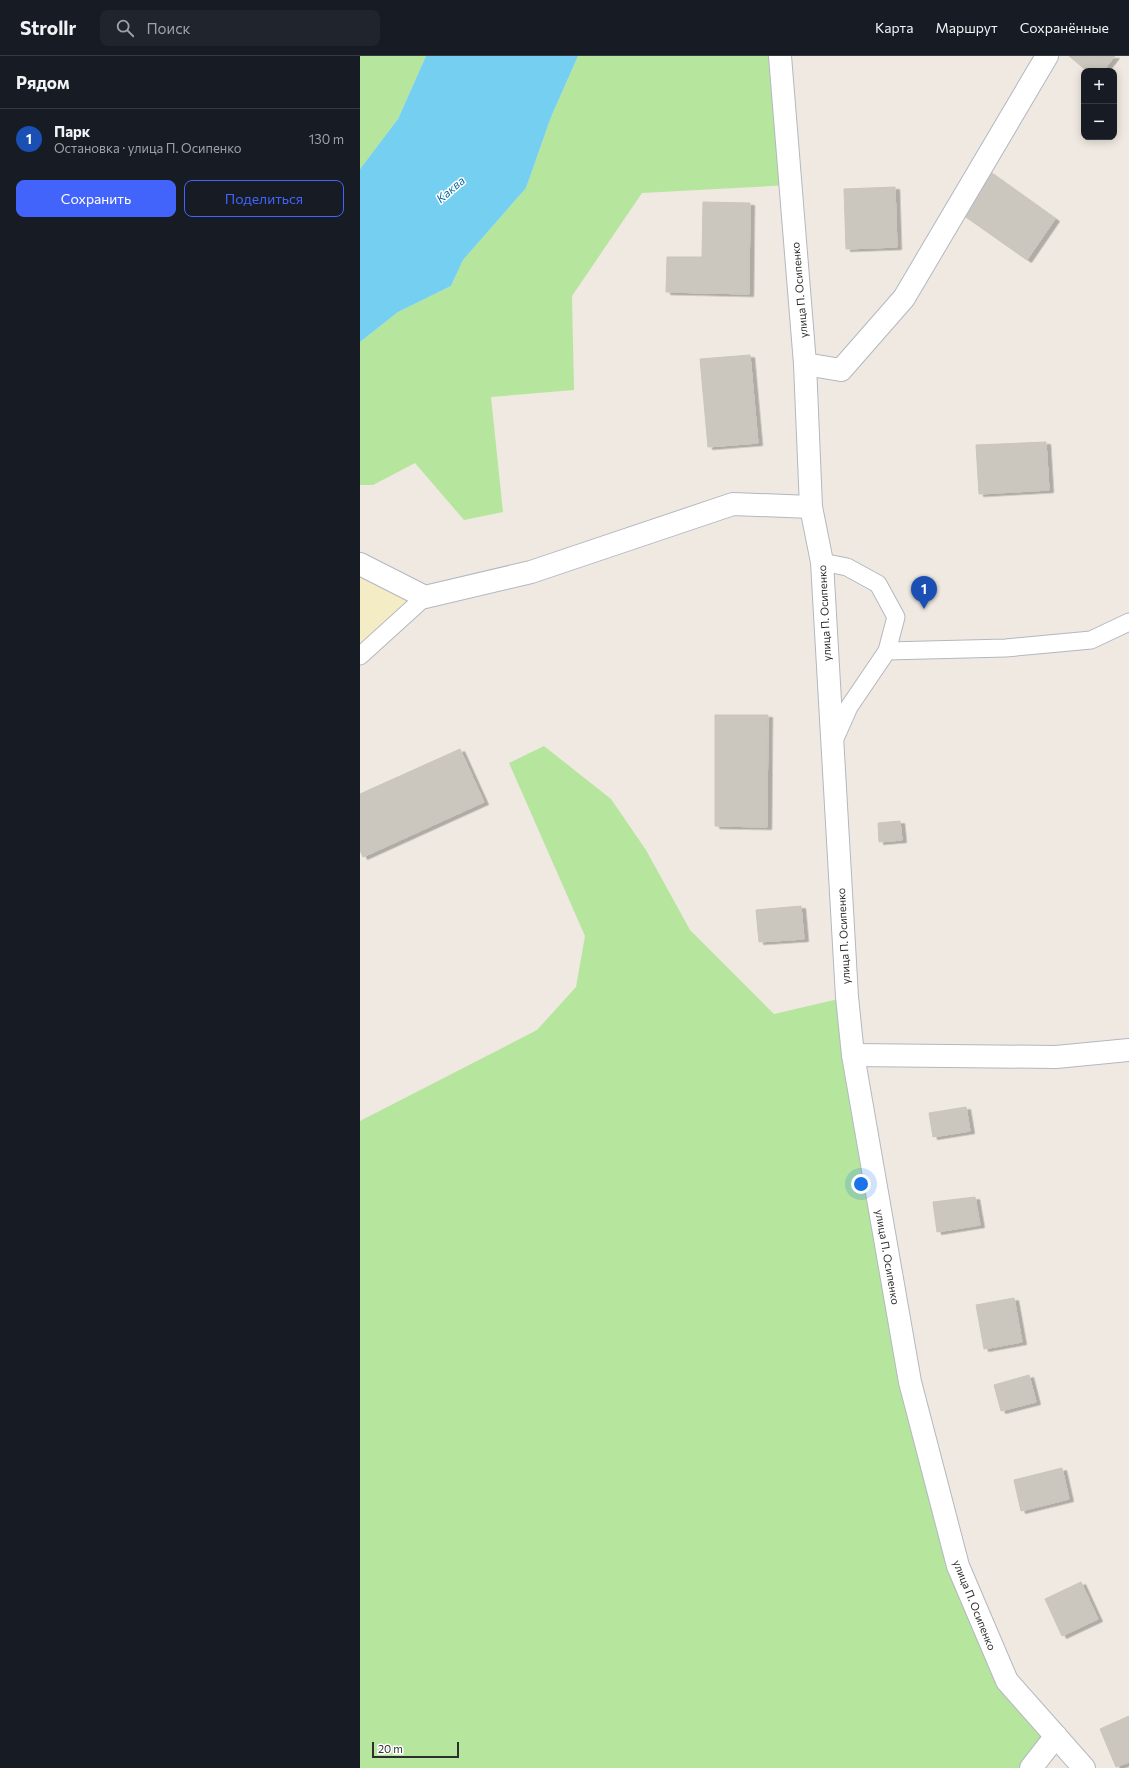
<!DOCTYPE html>
<html lang="ru">
<head>
<meta charset="utf-8">
<style>
  body { margin:0; font-family:Commissioner,sans-serif; background:#20242c; color:#f1f3f6 }
  .controls { position:absolute; right:12px; top:12px; display:grid; overflow:hidden; border-radius:8px; box-shadow:0 2px 10px #0003 }
  .controls button { width:36px; height:36px; display:grid; place-items:center; padding:0; border:0; border-bottom:1px solid #363941; background:#171b24; color:#f1f3f6; font:20px sans-serif }
  .scale { position:absolute; left:12px; bottom:10px; width:87px; box-sizing:border-box; padding-left:4px; border:2px solid #2e2e2e; border-top:0; font-size:11px; line-height:14px; white-space:nowrap; color:#2e2e2e; -webkit-text-stroke:3px #fff; paint-order:stroke }
  .you { position:absolute; left:501px; top:1128px; width:14px; height:14px; margin:-10px; border:3px solid #fff; border-radius:50%; background:#1a73e8; box-shadow:0 0 0 6px #1a73e833 }
  .badge { display:grid; place-items:center; width:26px; height:26px; border-radius:50%; background:#4264fb; color:#fff; font-size:13px; font-weight:700 }
  .pin { position:absolute; translate:-50% -33px; filter:drop-shadow(0 1px 2px #0008) }
  .pin::after { content:''; position:absolute; top:21px; width:14px; height:12px; background:inherit; clip-path:polygon(0 0,100% 0,50% 100%) }
  .list { margin:0; padding:0; list-style:none }
  h2 { display:flex; justify-content:space-between; align-items:center; height:52px; margin:0; padding:0 16px; font-size:17px }
  h2 small { font-size:13px; font-weight:400; color:#9ea1a6 }
  .list li { display:grid; grid-template-columns:26px 1fr auto; gap:12px; align-items:center; box-sizing:border-box; height:60px; padding:0 16px; border-top:1px solid #363941 }
  .list b { display:block; font-size:15px; white-space:nowrap }
  .list p { margin:0; font-size:13px; white-space:nowrap; color:#9ea1a6 }
  .list em { font-size:13px; font-style:normal; color:#9ea1a6 }
  .actions { display:flex; gap:8px; padding:12px 16px }
  .actions a { flex:1; padding:9px 0; border:1px solid #4264fb; border-radius:8px; text-align:center; font-size:14px; color:#4264fb }
  .actions .main { background:#4264fb; color:#fff }
  .icon { flex:none; width:22px; height:22px; fill:none; stroke:currentColor; stroke-width:2; stroke-linecap:round; stroke-linejoin:round }
  .map { position:relative; flex:none; width:769px; height:1712px; overflow:hidden }
  header { display:flex; align-items:center; gap:24px; box-sizing:border-box; height:56px; padding:0 20px; background:#171b24; border-bottom:1px solid #363941 }
  header strong { font-size:19px }
  nav { display:flex; gap:22px; margin-inline-start:auto; font-size:14px }
  .search { width:280px; height:36px; background:#20242c; display:flex; align-items:center; gap:10px; box-sizing:border-box; padding:0 14px; border-radius:8px; color:#9ea1a6; font-size:15px }
  main { display:flex }
  aside { flex:1; background:#171b24 }
  .map>svg:first-child { display:block }
</style>
</head>
<body>
<header>
<strong>Strollr</strong>
<div class="search"><svg class="icon" aria-label="search" viewBox="0 0 24 24"><circle cx="10" cy="10" r="6"/><path d="M15 15l6 6"/></svg>Поиск</div>
<nav><a>Карта</a><a>Маршрут</a><a>Сохранённые</a></nav>
</header>
<main>
<aside>
<h2>Рядом<small></small></h2>
<ul class="list">
<li><span class="badge" style="background:#1a4fb4">1</span><div><b>Парк</b><p>Остановка · улица П. Осипенко</p></div><em>130 m</em></li>
</ul>
<div class="actions"><a class="main">Сохранить</a><a>Поделиться</a></div>
</aside>
<div class="map">
<svg width="769" height="1712" viewBox="0 0 769 1712">
  <defs>
    <filter id="shadow"><feDropShadow dx="4.5" dy="2.5" stdDeviation="0" flood-color="#0004"/></filter>
  </defs>
  <rect width="100%" height="100%" fill="#efe9e1"/>
  <g fill="#b6e59e">
    <polygon points="0,0 66,0 38,63 0,113"/>
    <polygon points="218,0 420,0 430,129 282,137 212,240 214,334 131,341 143,456 104,464 55,407 13,429 0,429 0,286 38,256 91,230 103,204 166,132 191,61"/>
    <polygon points="184,690 251,743 286,794 330,874 414,958 487,941 493,999 598,1510 647,1625 696,1680 671,1712 0,1712 0,1065 177,974 216,931 225,880 149,707"/>
  </g>
  <polygon fill="#f3ecc5" points="0,508 65,541 0,600"/>
  <polygon fill="#75cff0" points="66,0 218,0 191,61 166,132 103,204 91,230 38,256 0,286 0,113 38,63"/>
  <g fill="#cbc7bf" stroke="#cbc5ba" filter="url(#shadow)">
    <polygon points="709,0 755,0 743,15 727,15"/>
    <polygon points="625,113 695,163 667,204 596,154"/>
    <polygon points="535,131 537,191 486,193 484,133"/>
    <polygon points="343,146 390,147 389,238 306,236 307,201 342,201"/>
    <polygon points="390,299 398,387 348,391 340,303"/>
    <polygon points="686,386 689,434 619,438 616,389"/>
    <polygon points="355,659 408,659 407,771 355,770"/>
    <polygon points="100,693 124,746 3,801 0,794 0,738"/>
    <polygon points="540,765 542,784 519,786 518,767"/>
    <polygon points="441,850 444,883 399,886 396,854"/>
    <polygon points="606,1051 610,1075 573,1081 569,1057"/>
    <polygon points="615,1141 620,1169 577,1176 573,1146"/>
    <polygon points="654,1242 662,1286 624,1293 616,1249"/>
    <polygon points="669,1319 676,1346 641,1355 634,1329"/>
    <polygon points="702,1412 709,1443 661,1455 654,1424"/>
    <polygon points="721,1526 738,1563 702,1580 685,1543"/>
    <polygon points="769,1660 769,1706 756,1711 740,1673"/>
  </g>
  <g fill="none" stroke-linecap="round" stroke-linejoin="round">
    <defs>
      <g id="lane">
        <polyline points="462,506 487,511 518,528 536,561 527,595 489,651 473,687"/>
        <polyline points="527,595 646,592 731,584 769,566"/>
        <polyline points="0,600 65,541 76,539"/>
      </g>
      <g id="street">
        <polyline points="420,0 445,308 451,451 462,506 487,941 493,999 550,1326 598,1510 647,1625 724,1712"/>
        <polyline points="445,308 481,314 544,242 687,0"/>
        <polyline points="0,508 65,541 171,516 373,448 451,451"/>
        <polyline points="493,999 696,1001 769,994"/>
        <polyline points="671,1712 696,1680"/>
      </g>
    </defs>
    <use href="#lane" stroke="#b4b7c1" stroke-width="19"/>
    <use href="#street" stroke="#b4b7c1" stroke-width="24"/>
    <use href="#lane" stroke="#fff" stroke-width="17"/>
    <use href="#street" stroke="#fff" stroke-width="22"/>
  </g>
  <g text-anchor="middle" dominant-baseline="central" stroke-width="3" stroke-linejoin="round" paint-order="stroke">
    <g font-size="11" fill="#2e2e2e" stroke="#fff">
      <text transform="translate(439 234) rotate(-95)">улица П. Осипенко</text>
      <text transform="translate(464 557) rotate(-93)">улица П. Осипенко</text>
      <text transform="translate(483 880) rotate(-93)">улица П. Осипенко</text>
      <text transform="translate(528 1201) rotate(80)">улица П. Осипенко</text>
      <text transform="translate(615 1549) rotate(68)">улица П. Осипенко</text>
    </g>
    <g font-size="12" font-style="italic" fill="#0d6fa3" stroke="#fff">
      <text transform="translate(90 133) rotate(-41)">Каква</text>
    </g>
  </g>
</svg>
<div class="controls">
<button>+</button>
<button>−</button>
</div>
<div class="scale">20 m</div>
<div class="you"></div>
<div class="pin badge" style="left:564px;top:553px;background:#1a4fb4">1</div>
</div>
</main>
</body>
</html>
